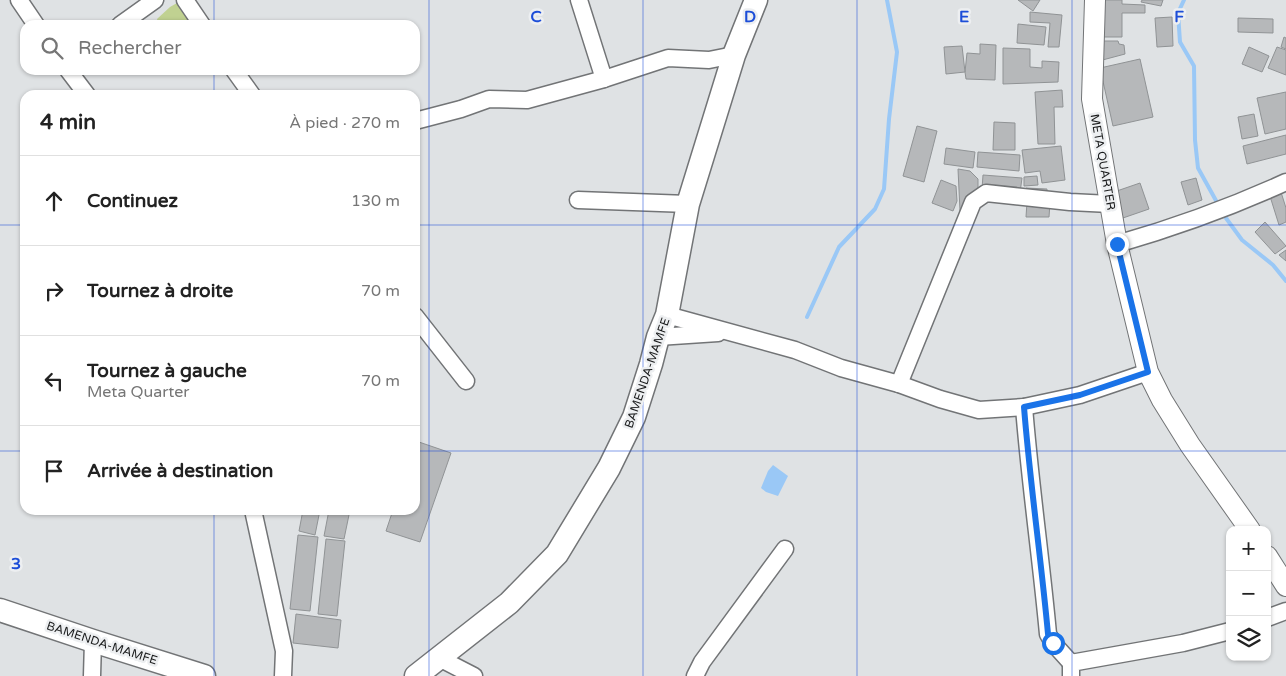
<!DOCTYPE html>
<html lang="fr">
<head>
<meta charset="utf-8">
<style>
  body { margin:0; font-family:"Varela Round",sans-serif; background:#f6f6f6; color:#222 }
  .controls { position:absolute; right:15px; bottom:15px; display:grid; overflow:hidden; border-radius:10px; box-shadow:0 1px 4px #0004 }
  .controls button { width:45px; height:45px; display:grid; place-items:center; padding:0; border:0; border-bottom:1px solid #e0e0e0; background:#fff; color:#222; font:25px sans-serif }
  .stop { position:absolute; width:15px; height:15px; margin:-11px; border:4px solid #1a73e8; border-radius:50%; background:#fff }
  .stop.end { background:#1a73e8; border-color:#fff; box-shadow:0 1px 5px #0008 }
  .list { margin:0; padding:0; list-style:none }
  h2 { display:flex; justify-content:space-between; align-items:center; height:65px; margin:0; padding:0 20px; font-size:21px }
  h2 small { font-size:16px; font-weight:400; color:#767676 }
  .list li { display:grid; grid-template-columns:32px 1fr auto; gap:15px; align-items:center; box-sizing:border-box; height:90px; padding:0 20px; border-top:1px solid #e0e0e0 }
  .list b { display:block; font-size:19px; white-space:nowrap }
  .list p { margin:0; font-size:16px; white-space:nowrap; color:#767676 }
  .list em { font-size:16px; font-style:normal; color:#767676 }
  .icon { flex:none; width:28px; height:28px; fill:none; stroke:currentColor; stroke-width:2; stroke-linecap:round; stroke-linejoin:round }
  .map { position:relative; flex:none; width:1286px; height:676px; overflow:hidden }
  .search { position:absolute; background:#fff; box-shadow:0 1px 4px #0004; left:20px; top:20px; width:400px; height:55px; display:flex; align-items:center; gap:12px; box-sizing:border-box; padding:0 18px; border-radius:15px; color:#767676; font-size:19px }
  .panel { position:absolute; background:#fff; box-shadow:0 1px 4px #0004; left:20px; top:90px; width:400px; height:425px; border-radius:15px }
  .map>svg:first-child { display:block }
</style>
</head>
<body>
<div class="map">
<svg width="1286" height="676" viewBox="0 0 1286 676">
  <rect width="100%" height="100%" fill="#dfe2e4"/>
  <polygon fill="#c0d191" points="177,3 192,25 159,25 157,19 170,7"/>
  <polygon fill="#9ac8f6" points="773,465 788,476 778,496 766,492 761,488 768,471"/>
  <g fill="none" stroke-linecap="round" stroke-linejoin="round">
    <g stroke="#9ac8f6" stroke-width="4">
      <polyline points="1184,0 1178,13 1180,42 1194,66 1195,140 1198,168 1219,206"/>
      <polyline points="1223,214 1242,240 1273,265 1286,281"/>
      <polyline points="807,317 839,247 875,209 884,189 889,119 897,52 887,0"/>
    </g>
  </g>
  <g fill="#b6b8ba" stroke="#909395">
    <polygon points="1018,0 1040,0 1033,11"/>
    <polygon points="1102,0 1122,0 1122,4 1145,5 1145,13 1122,13 1122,37 1101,37"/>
    <polygon points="1142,0 1163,0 1161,6 1141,2"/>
    <polygon points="1030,12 1062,15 1059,47 1048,47 1050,23 1030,22"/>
    <polygon points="1172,17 1173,46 1157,47 1155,18"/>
    <polygon points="1238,18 1273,19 1273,33 1238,32"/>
    <polygon points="1018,24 1046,27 1044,45 1017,43"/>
    <polygon points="1284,37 1286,38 1286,49 1281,47"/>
    <polygon points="1095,41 1118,41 1119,44 1124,45 1125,54 1095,62"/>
    <polygon points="980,44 996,45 995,80 966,79 965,72 967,53 980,54"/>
    <polygon points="962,46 965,72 946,74 944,47"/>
    <polygon points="1249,47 1269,56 1262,72 1242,64"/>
    <polygon points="1277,47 1286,50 1286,75 1268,68"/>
    <polygon points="1003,48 1030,49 1030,67 1042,68 1042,61 1059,62 1058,82 1003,84"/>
    <polygon points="1140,59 1153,117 1113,126 1100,68"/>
    <polygon points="1062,90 1063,107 1054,107 1055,144 1038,144 1035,92"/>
    <polygon points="1286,92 1286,129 1265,134 1257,98"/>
    <polygon points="1254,114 1258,136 1242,139 1238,117"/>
    <polygon points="994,122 1015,123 1015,150 993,150"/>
    <polygon points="917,126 937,131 924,182 903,176"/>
    <polygon points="1286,135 1286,154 1247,164 1243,146"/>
    <polygon points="1061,146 1065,180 1042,183 1040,171 1025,173 1022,150"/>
    <polygon points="946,148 975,152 973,168 944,164"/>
    <polygon points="978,152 1020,155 1019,171 977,167"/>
    <polygon points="958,169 970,171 978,179 978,194 968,210 960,211"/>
    <polygon points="983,175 1022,178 1020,193 982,189"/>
    <polygon points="1037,176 1038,185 1024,186 1024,177"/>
    <polygon points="1196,178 1202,200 1188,205 1181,182"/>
    <polygon points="941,180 956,186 957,201 953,211 932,203"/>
    <polygon points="1140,183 1149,209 1120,219 1111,193"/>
    <polygon points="1026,188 1047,189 1047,196 1025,196"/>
    <polygon points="1280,189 1286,208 1286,222 1279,225 1269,193"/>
    <polygon points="1027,202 1050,203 1049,217 1026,217"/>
    <polygon points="1265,222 1286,246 1275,254 1255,232"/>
    <polygon points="1286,250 1286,261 1279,255"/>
    <polygon points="416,441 451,453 420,542 386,531 393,510 415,510"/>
    <polygon points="303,510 320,510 315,535 299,531"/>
    <polygon points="329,510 350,510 344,539 324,536"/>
    <polygon points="298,535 318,537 310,611 290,609"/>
    <polygon points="326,539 345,541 337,616 318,614"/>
    <polygon points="296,614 341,620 338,648 293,643"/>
  </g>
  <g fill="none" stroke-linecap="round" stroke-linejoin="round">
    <defs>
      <g id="minor">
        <polyline points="19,0 36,25"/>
        <polyline points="185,0 202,25"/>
        <polyline points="579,0 604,79"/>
        <polyline points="120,25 155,0"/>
        <polyline points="68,70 87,95"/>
        <polyline points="234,70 252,95"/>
        <polyline points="415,121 461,109 489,99 527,100 604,79 668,58 709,60 734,55"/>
        <polyline points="578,200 688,204"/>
        <path d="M1117,244C1176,227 1229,208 1286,182"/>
        <polyline points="667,315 795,350 841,368 899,384 940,399 979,410 1024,407 1080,395 1148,372"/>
        <polyline points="415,316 466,381"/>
        <polyline points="658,337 718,333"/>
        <polyline points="899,384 973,202 986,193 1070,202 1110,204"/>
        <path d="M1024,407C1030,483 1041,558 1048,634L1053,643L1071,663"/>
        <polyline points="253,510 284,651 283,676"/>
        <polyline points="1267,618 1286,611"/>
        <polyline points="439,658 474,676"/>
        <polyline points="92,676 93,641"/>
        <polyline points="695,676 702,662 785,549"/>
        <polyline points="1071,676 1071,663 1183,643 1230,631"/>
      </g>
      <g id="major">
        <polyline points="1095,0 1092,99 1117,244 1148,372 1162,400 1190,445 1250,530"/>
        <polyline points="1267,556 1286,586"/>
      </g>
      <g id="highway">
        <polyline points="0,610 93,641 204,676"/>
        <polyline points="416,676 509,603 557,554 609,468 634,417 651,364 658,337 667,315 688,204 734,55 756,0"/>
      </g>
    </defs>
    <use href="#minor" stroke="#727476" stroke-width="19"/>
    <use href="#major" stroke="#727476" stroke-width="22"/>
    <use href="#highway" stroke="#727476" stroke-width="25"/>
    <use href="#minor" stroke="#fff" stroke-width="16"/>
    <use href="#major" stroke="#fff" stroke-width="20"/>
    <use href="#highway" stroke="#fff" stroke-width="22"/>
  </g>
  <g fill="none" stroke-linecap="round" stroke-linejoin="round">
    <path stroke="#1a73e8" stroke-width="6" d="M1053,643L1048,634C1041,558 1030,483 1024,407L1080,395L1148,372L1117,244"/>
  </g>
  <path fill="none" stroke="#1d4ed8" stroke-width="1" stroke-opacity="0.55" d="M214,0V25M429,0V676M643,0V676M857,0V676M1072,0V676M214,70V95M0,225H25M415,225H1286M0,451H25M415,451H1286M214,510V676"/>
  <g text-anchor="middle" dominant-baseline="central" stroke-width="5" stroke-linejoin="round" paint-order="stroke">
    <g font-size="12" fill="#191a1b" stroke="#edeff1">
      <text transform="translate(1103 162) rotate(80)">META QUARTER</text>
      <text transform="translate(647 373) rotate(-71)">BAMENDA-MAMFE</text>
      <text transform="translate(102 643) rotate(18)">BAMENDA-MAMFE</text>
    </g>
  </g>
  <g font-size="16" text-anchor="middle" font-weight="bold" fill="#1d4ed8" stroke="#edeff1" stroke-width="5" stroke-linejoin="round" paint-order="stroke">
    <text x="536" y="22">C</text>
    <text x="750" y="22">D</text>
    <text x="964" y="22">E</text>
    <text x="1179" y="22">F</text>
    <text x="16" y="569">3</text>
  </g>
</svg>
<div class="controls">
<button>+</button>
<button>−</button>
<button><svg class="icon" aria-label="layers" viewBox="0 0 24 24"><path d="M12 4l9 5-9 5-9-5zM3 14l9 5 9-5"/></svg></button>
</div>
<div class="stop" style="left:1053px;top:643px"></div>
<div class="stop end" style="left:1117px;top:244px"></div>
<div class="search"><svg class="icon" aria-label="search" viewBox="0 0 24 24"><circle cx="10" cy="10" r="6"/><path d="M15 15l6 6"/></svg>Rechercher</div>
<section class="panel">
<h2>4 min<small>À pied · 270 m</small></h2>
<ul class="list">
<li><svg class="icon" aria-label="ahead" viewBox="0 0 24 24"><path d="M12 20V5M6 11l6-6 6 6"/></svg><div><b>Continuez</b></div><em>130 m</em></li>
<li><svg class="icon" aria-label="right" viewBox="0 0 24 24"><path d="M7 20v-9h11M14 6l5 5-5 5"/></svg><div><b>Tournez à droite</b></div><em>70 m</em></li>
<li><svg class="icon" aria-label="left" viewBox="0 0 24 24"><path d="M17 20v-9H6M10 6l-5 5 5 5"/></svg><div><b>Tournez à gauche</b><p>Meta Quarter</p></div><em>70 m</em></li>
<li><svg class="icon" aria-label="arrive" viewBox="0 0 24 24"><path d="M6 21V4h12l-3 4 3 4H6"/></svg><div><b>Arrivée à destination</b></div></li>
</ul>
</section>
</div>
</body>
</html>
